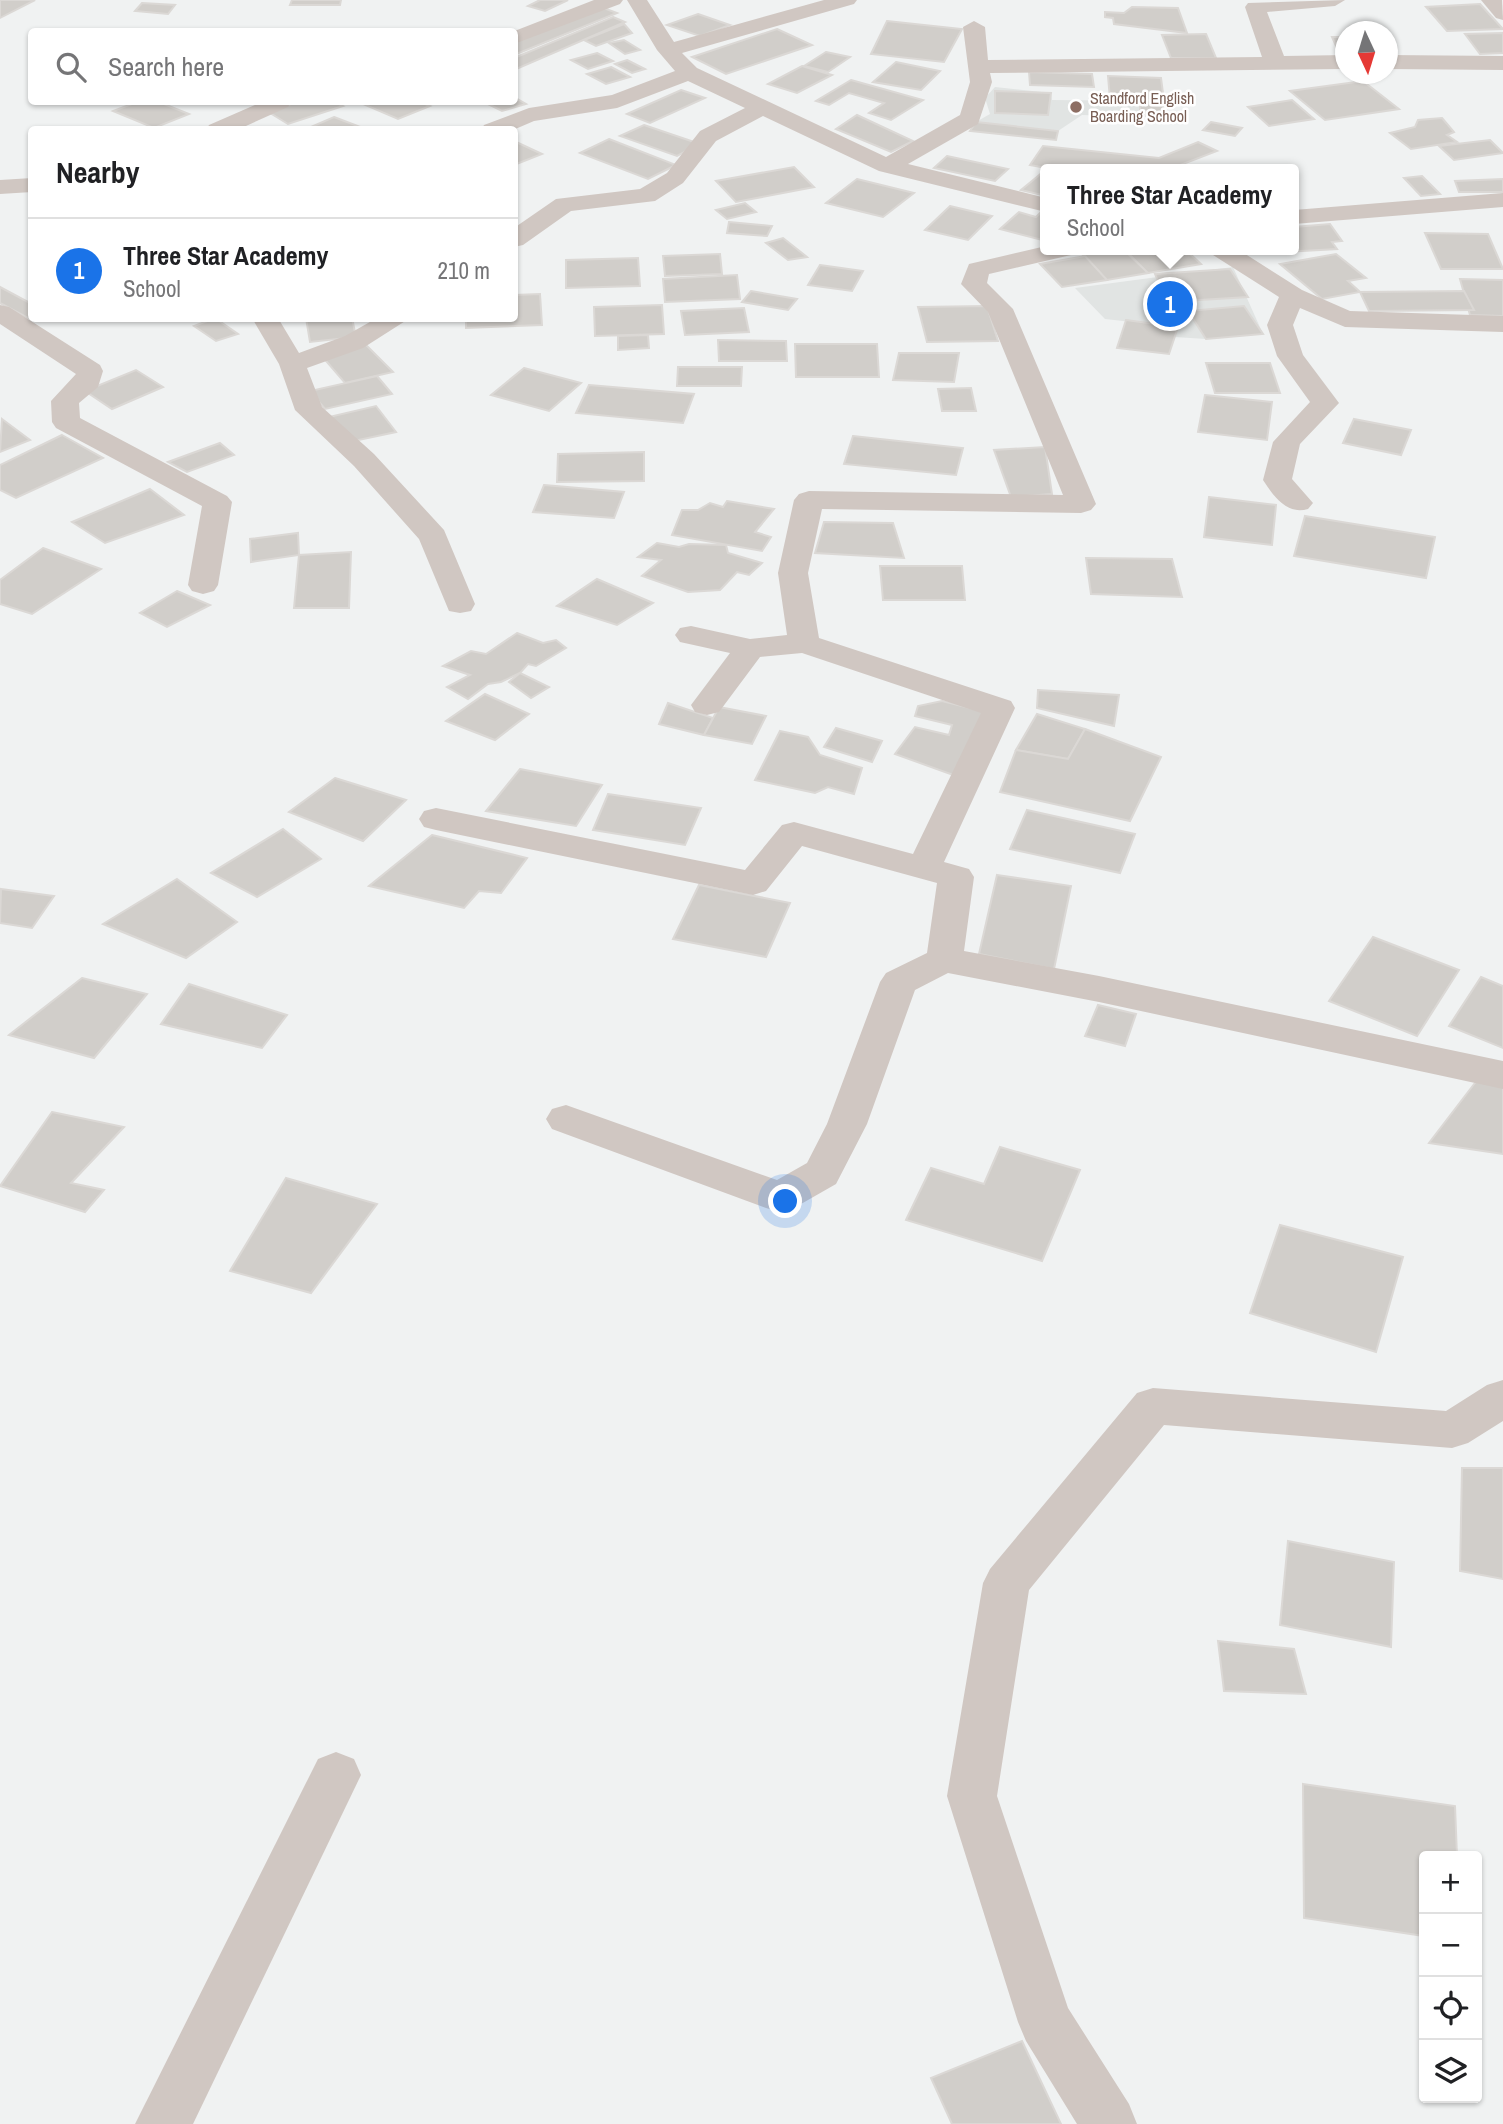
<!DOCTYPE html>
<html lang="en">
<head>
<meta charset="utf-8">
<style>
  body { margin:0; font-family:"Archivo Narrow",sans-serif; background:#f6f6f6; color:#202124 }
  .controls { position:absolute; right:21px; bottom:21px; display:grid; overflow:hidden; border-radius:7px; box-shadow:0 2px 5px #0004 }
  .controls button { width:63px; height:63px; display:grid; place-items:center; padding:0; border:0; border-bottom:2px solid #e0e0e0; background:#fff; color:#202124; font:35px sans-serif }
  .compass { position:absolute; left:1335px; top:21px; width:63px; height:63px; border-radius:50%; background:#fff; box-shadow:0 2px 5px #0004; rotate:176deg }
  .you { position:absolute; left:786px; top:1202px; width:24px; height:24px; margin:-18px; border:5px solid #fff; border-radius:50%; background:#1a73e8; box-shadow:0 0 0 10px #1a73e833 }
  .badge { display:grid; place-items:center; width:46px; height:46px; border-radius:50%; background:#1a73e8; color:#fff; font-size:23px; font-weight:700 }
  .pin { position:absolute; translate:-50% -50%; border:4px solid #fff; box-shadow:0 2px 7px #0006 }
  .popup { position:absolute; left:1040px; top:164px; width:259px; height:91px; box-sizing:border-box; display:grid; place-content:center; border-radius:7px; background:#fff; filter:drop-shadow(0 2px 5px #0005); font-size:23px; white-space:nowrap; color:#757577 }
  .popup b { font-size:26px; color:#202124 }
  .popup::after { content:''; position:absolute; left:50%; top:100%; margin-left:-14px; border:14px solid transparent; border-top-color:#fff }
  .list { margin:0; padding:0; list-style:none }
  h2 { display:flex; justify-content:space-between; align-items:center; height:91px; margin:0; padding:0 28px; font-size:30px }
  h2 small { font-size:23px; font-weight:400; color:#757577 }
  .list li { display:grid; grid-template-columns:46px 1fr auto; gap:21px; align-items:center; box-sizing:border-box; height:105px; padding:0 28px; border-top:2px solid #e0e0e0 }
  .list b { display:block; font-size:26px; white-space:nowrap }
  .list p { margin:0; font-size:23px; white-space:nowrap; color:#757577 }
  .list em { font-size:23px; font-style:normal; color:#757577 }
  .icon { flex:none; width:38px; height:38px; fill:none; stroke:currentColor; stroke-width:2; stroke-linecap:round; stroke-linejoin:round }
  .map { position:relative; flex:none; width:1503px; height:2124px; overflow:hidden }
  .search { position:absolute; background:#fff; box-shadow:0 2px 5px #0004; left:28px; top:28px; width:490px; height:77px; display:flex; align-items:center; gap:18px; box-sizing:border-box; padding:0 24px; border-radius:7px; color:#757577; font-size:26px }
  .panel { position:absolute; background:#fff; box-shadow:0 2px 5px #0004; left:28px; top:126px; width:490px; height:196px; border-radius:7px }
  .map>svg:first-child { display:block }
</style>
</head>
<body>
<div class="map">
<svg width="1503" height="2124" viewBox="0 0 1503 2124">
  <rect width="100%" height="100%" fill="#f0f2f2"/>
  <g fill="#e1e4e3">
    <polygon points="995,87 1051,93 1052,100 1163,101 1165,118 1082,115 1058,131 1056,140 974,131 976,122 990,114 985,98"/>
    <polygon points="1233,267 1263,334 1206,339 1175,337 1177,327 1105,319 1075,288"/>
  </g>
  <g fill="#d1ceca" stroke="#dbd8d5" stroke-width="2">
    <polygon points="0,0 35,0 0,18"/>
    <polygon points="292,0 341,0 340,5 290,5"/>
    <polygon points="540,0 568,0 545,11 528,6"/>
    <polygon points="142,3 175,5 168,14 135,11"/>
    <polygon points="1480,4 1503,29 1447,31 1426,7"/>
    <polygon points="601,7 617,13 514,55 514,41"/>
    <polygon points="1132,7 1178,8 1187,33 1114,24 1113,18 1105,17 1105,12 1124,13"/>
    <polygon points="698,14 730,25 700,36 667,25"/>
    <polygon points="613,17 625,22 514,70 514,58"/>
    <polygon points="887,21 962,29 944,62 871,54"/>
    <polygon points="624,24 632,33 596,46 584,40"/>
    <polygon points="777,29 812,45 726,74 692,57"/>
    <polygon points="1503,33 1503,53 1480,54 1465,34"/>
    <polygon points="1206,34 1216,58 1171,58 1162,35"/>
    <polygon points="1332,37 1346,37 1346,58 1341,57"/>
    <polygon points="624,40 640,50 625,54 609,43"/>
    <polygon points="826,52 850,57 828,72 804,66"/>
    <polygon points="597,53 613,61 588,69 571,60"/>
    <polygon points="627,60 645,69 632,73 615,64"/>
    <polygon points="896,62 940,71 921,90 873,82"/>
    <polygon points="802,66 832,75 797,93 768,84"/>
    <polygon points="611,67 630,77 606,84 587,74"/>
    <polygon points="1029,72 1092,74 1094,87 1030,85"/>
    <polygon points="1108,76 1161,78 1164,101 1110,99"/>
    <polygon points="851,80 923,100 891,120 869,113 884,103 849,93 829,105 816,101"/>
    <polygon points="1363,81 1399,109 1325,120 1290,91"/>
    <polygon points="681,90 705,98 650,123 627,114"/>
    <polygon points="995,91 1051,93 1048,115 995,113"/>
    <polygon points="514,97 526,104 502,111 484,102 514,102"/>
    <polygon points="1140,100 1163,101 1163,116 1140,115"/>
    <polygon points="1292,100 1314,119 1269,126 1248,107"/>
    <polygon points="137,102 159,102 189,114 154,128 113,111"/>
    <polygon points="298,102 335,102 343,106 288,124 267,111"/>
    <polygon points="370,102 420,102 430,106 398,119 363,104"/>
    <polygon points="857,115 913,141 891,152 836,129"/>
    <polygon points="334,117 368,130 304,130"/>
    <polygon points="1442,118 1454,132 1447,135 1457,142 1411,149 1390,133 1415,127 1418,120"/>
    <polygon points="976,122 1058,131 1056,140 970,131"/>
    <polygon points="1211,122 1242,128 1235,136 1203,130"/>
    <polygon points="644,125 700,144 677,156 620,136"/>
    <polygon points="609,139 676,165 648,179 580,153"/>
    <polygon points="1490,140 1503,153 1454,160 1439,146"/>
    <polygon points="514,141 542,154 514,165"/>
    <polygon points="1198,142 1217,151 1170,169 1052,169 1030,165 1043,146 1159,158"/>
    <polygon points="947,156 1008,169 995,181 934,168"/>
    <polygon points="794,167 814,187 736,202 716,181"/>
    <polygon points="1043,172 1046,196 1021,190"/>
    <polygon points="1422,176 1440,194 1421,196 1404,178"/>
    <polygon points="857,179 914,193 883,217 826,203"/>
    <polygon points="1503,179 1503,192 1459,192 1455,181"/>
    <polygon points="745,203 756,212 727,219 716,210"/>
    <polygon points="950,206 992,216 968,240 925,230"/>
    <polygon points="1042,211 1046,212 1046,241 1000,229 1019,212 1036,217"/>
    <polygon points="729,222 772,226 767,236 727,233"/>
    <polygon points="1330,224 1342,241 1332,242 1337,249 1267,253 1264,250 1294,250 1294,227"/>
    <polygon points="1425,233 1488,234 1503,269 1441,269"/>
    <polygon points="783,238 807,257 788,260 766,243"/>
    <polygon points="1098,250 1124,250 1148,273 1107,280 1081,253"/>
    <polygon points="1136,250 1186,250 1201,264 1148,273 1126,251"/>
    <polygon points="720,254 722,274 665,276 663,256"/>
    <polygon points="1336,254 1366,278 1348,281 1360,292 1322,299 1280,264"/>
    <polygon points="1085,256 1107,280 1062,287 1040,264"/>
    <polygon points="638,258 640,286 566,288 566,260"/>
    <polygon points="820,265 863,271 852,291 808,285"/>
    <polygon points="1230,269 1248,297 1167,302 1155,274"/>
    <polygon points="737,275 740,299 665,302 663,279"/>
    <polygon points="1460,279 1503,280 1503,316 1470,315"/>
    <polygon points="0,287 32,304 32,317 28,318 0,303"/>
    <polygon points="751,291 797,299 788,310 742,302"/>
    <polygon points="1464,291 1474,310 1369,311 1360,292"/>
    <polygon points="540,294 542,325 466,328 466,318 514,318 514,295"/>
    <polygon points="662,305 664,334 595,336 594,307"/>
    <polygon points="987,306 998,341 927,342 918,307"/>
    <polygon points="1244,306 1263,334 1206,339 1188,311"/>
    <polygon points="744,308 749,332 685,335 681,311"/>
    <polygon points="215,318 238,334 216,341 194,326"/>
    <polygon points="306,318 352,318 356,337 310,342"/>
    <polygon points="1126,320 1178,327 1169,354 1117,348"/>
    <polygon points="648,335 649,348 618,350 618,336"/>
    <polygon points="718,340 786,341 787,361 719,361"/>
    <polygon points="364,343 393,372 345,383 321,355"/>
    <polygon points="795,344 877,344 879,377 796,377"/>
    <polygon points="899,353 959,353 954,382 893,380"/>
    <polygon points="1206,363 1270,363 1280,393 1215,393"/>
    <polygon points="678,367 742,367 741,386 677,386"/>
    <polygon points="524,368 581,383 549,411 491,395"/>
    <polygon points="136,370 163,387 112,409 85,391"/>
    <polygon points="377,376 392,394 325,409 310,391"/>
    <polygon points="589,385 694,394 683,423 576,413"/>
    <polygon points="971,388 976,411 942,411 938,389"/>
    <polygon points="1205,395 1272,402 1267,440 1198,432"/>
    <polygon points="376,406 396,432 354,441 329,417"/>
    <polygon points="2,419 30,440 0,452"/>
    <polygon points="1354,419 1411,430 1401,455 1343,443"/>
    <polygon points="62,435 103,458 16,498 0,490 0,465"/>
    <polygon points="853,436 963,448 956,475 844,464"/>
    <polygon points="220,443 234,455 187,472 168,462"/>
    <polygon points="1045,447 1052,494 1011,497 994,450"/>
    <polygon points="644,452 644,481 557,482 558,454"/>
    <polygon points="544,485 624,492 614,518 533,512"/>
    <polygon points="150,489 184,515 105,543 72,522"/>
    <polygon points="1209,497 1276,505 1272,545 1204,537"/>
    <polygon points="727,501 774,509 755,532 771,537 762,551 672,535 682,510 698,510 710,503 723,507"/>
    <polygon points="1305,516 1435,537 1426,578 1294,556"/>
    <polygon points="824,522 893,523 904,558 815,553"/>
    <polygon points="298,533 299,555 251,562 250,539"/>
    <polygon points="657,543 679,547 689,544 726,545 728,553 762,563 749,575 737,572 720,590 688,592 642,576 661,560 638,557"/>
    <polygon points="43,548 101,569 32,614 0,604 0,580"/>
    <polygon points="351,552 349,608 294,608 299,555"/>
    <polygon points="1086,558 1172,559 1182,597 1091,594"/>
    <polygon points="880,566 962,566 965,600 883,600"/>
    <polygon points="597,579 653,603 617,625 557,606"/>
    <polygon points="177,591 210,605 167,627 140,613"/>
    <polygon points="517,633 543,643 556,640 566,648 536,666 528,664 520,673 501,682 488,684 468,699 447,687 470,675 443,666 471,651 486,654"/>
    <polygon points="520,673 549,687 531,698 509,682"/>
    <polygon points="1038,690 1119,695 1114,726 1037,708"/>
    <polygon points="485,694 529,714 495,740 446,721"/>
    <polygon points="942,701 986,712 956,776 895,754 915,727 949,735 952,725 915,716 918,706"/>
    <polygon points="668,703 713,718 704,735 659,724"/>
    <polygon points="719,707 766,716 752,744 704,735"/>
    <polygon points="1037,714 1085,729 1068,759 1016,750"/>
    <polygon points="836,728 882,741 872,762 824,747"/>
    <polygon points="1085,729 1161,757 1130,821 1000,792 1016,750 1068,759"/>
    <polygon points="780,731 808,737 820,755 862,768 854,794 828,787 815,793 755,780"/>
    <polygon points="520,769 602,785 576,826 486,811"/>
    <polygon points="335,778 406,800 363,841 289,812"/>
    <polygon points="608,794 701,808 685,845 593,830"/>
    <polygon points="1027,810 1135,834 1120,873 1010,849"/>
    <polygon points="283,829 321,859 257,897 211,873"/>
    <polygon points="432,835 527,858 501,893 479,891 464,908 369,886"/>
    <polygon points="997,875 1071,886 1054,969 979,954"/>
    <polygon points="177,879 237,922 186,958 103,924"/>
    <polygon points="699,885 790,903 766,957 673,939"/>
    <polygon points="1,889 54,896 32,928 0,923"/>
    <polygon points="1373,937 1459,970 1417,1036 1329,1001"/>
    <polygon points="1481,977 1503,986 1503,1048 1449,1026"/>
    <polygon points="82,978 147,994 94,1058 9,1035"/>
    <polygon points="189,984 287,1015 262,1048 161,1024"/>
    <polygon points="1098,1005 1136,1014 1125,1046 1085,1036"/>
    <polygon points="1481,1075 1503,1080 1503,1154 1429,1143"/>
    <polygon points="52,1112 124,1127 71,1183 104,1190 85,1212 0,1186"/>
    <polygon points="1000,1147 1080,1170 1042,1261 906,1220 931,1168 984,1184"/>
    <polygon points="286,1178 377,1204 311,1293 230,1271"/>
    <polygon points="1280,1225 1403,1257 1376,1352 1250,1313"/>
    <polygon points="1462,1468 1503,1468 1503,1579 1460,1571"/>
    <polygon points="1288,1541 1394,1562 1391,1647 1280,1625"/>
    <polygon points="1218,1641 1294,1649 1306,1694 1224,1691"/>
    <polygon points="1303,1784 1455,1806 1457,1856 1424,1856 1424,1936 1304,1918"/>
    <polygon points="1022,2041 1061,2124 952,2124 931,2078"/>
  </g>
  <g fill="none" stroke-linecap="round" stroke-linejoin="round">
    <g fill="#d0c7c2" fill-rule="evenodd">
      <polygon points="594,0 623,0 620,4 514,44 514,32 512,32"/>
      <polygon points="627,0 647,0 674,42 824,0 857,0 854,4 682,53 697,68 886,157 960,115 970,82 963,27 974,21 985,27 988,60 1262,57 1245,7 1248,3 1345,0 1335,6 1267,12 1284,56 1346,55 1346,69 990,73 992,82 978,124 908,164 1046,198 1046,212 879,171 763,116 716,141 683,183 655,201 571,211 523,245 514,247 514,228 556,199 640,189 667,173 700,131 745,108 688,81 617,108 534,121 513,130 481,130 484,125 529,108 612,95 675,71 657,50"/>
      <polygon points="1481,0 1502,0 1503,20 1496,18"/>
      <polygon points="1388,55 1503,56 1503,70 1388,69"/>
      <polygon points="262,102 291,102 288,107 237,130 206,130 209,125"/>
      <polygon points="32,178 32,192 0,194 0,180"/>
      <polygon points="1503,193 1503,207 1294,224 1294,210"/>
      <polygon points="1046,246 1046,250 1074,250 1071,255 989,274 987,283 1013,309 1096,504 1091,510 1081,513 822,509 808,573 819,638 1011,701 1015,708 944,862 969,869 974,877 964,951 1099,976 1503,1061 1503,1089 1099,1002 948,973 915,990 867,1124 836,1184 794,1208 780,1212 766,1208 552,1129 546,1119 552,1109 566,1105 777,1180 807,1163 827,1124 880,982 886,973 927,953 937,883 802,846 766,891 753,895 436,830 424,827 419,819 424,811 436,808 745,870 782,825 794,822 913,854 981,713 802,653 760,657 719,712 707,715 695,712 691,705 730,653 680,642 675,635 680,628 691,626 750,639 787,635 778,573 794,500 799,494 809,491 1063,495 988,312 961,284 969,264"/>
      <path d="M1210,250H1239L1302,290L1350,311L1503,316V332L1345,327L1300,308L1293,325L1303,355L1339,403L1300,444L1292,479L1313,503L1308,509C1287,515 1274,497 1263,480L1273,442L1310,402L1277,356L1267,325L1279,297L1213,255Z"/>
      <polygon points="0,305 9,307 100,365 103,371 98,387 79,403 80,418 227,496 232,502 218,585 214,591 203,594 192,591 188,585 202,506 56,428 52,422 51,401 76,374 0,324"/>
      <polygon points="252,318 278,318 299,353 345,336 377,318 410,318 363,348 307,368 322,407 374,454 444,530 475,604 471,611 460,613 449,611 419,539 354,466 295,410 279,364"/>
      <polygon points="1503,1380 1503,1421 1468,1443 1452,1448 1164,1425 1029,1590 997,1796 1068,2008 1129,2104 1137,2124 1077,2124 1026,2041 1018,2022 947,1796 983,1583 990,1569 1137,1393 1153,1388 1446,1411 1487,1385"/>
      <polygon points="336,1752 354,1759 361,1775 193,2124 135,2124 318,1759"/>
    </g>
  </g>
  <circle fill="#8d6e63" stroke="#fff" stroke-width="2.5" cx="1076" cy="107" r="7"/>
  <g text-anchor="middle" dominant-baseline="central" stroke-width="5" stroke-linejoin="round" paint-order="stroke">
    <g font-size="16" fill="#785e54" stroke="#fff" text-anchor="start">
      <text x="1090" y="98">Standford English<tspan x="1090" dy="18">Boarding School</tspan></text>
    </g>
  </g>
</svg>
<div class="controls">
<button>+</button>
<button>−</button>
<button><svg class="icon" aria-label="locate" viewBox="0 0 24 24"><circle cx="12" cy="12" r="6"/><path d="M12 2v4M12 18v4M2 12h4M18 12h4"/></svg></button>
<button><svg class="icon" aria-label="layers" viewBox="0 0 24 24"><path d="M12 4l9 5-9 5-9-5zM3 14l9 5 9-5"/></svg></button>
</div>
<svg class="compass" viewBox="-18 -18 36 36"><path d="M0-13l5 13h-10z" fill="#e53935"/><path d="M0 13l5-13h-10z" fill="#757577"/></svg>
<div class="you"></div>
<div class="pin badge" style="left:1170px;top:304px">1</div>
<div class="popup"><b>Three Star Academy</b>School</div>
<div class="search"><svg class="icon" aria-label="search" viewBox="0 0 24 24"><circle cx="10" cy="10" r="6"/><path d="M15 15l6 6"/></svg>Search here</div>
<section class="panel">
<h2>Nearby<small></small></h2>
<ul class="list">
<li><span class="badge">1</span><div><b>Three Star Academy</b><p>School</p></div><em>210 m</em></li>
</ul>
</section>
</div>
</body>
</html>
